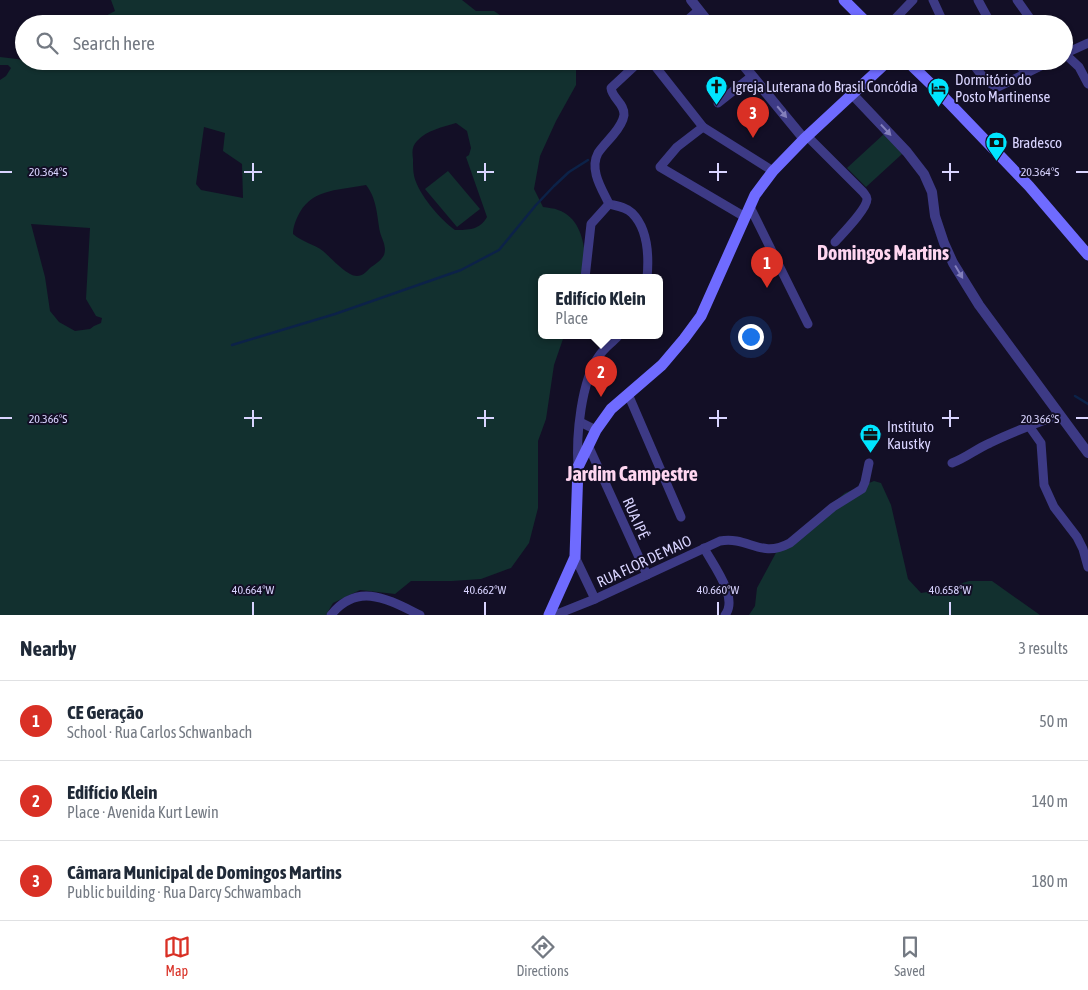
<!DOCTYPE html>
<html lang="en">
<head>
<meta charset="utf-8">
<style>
  body { margin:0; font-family:"Asap Condensed",sans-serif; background:#f2f2f3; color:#1f2937 }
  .you { position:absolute; left:750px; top:336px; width:18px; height:18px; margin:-12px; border:4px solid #fff; border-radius:50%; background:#1a73e8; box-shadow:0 0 0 8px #1a73e833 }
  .badge { display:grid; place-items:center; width:32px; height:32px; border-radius:50%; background:#d93025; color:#fff; font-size:16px; font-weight:700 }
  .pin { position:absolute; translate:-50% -41px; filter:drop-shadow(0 1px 2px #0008) }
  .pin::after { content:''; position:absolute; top:26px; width:18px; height:15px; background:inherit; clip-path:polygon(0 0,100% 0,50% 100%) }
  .popup { position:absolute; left:538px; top:274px; width:125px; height:65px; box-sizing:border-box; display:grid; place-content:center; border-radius:8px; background:#fff; filter:drop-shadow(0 1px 4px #0005); font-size:16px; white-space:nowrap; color:#747a83 }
  .popup b { font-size:19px; color:#1f2937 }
  .popup::after { content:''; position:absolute; left:50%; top:100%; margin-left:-10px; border:10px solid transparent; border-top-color:#fff }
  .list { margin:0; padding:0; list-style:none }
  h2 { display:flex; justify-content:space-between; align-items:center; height:65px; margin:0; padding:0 20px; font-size:21px }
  h2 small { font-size:16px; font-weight:400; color:#747a83 }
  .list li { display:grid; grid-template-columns:32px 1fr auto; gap:15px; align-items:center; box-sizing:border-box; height:80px; padding:0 20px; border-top:1px solid #e0e1e3 }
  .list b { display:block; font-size:19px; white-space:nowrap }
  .list p { margin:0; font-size:16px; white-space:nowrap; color:#747a83 }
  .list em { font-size:16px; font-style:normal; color:#747a83 }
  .icon { flex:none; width:28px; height:28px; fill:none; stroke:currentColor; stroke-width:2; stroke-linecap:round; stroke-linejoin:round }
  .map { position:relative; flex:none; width:1088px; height:615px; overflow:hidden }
  .search { position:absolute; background:#fff; box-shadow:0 1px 4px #0004; left:15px; right:15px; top:15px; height:55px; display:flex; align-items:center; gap:12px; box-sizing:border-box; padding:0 18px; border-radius:28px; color:#747a83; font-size:19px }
  .sheet { height:305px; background:#fff }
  nav { display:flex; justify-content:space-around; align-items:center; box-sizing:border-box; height:70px; border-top:1px solid #e0e1e3; background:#fff; font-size:14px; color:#747a83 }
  nav a { display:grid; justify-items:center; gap:2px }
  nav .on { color:#d93025 }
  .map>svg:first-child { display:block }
</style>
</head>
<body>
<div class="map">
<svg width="1088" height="615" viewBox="0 0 1088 615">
  <rect width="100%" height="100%" fill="#130f26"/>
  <g fill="#12302f" fill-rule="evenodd">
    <polygon points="111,0 462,0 476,11 494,11 507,20 511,17 521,24 95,24 94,22 115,11"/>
    <path d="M0,57L17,59L26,61L34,67L50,66L71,61H576V85L556,121L540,156L534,189L543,207C548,208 554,208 558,210C585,219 586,255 586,278H542V336H564L554,365L546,419L538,441V508L529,543L511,568L481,579L452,581H411L395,594L360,590L333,603L326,615H0V80L6,76L11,68L8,65H0ZM456,123L467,131L471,148L469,155L466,157L487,217C480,230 468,230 455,230C441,220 422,198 416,182C413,175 413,167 413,159C412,152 412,146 417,141C427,130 443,127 456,123ZM204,127L225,133L223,151L242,164L243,198L201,190L196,184ZM366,185C377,198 377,217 380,232C382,240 387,246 384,255C381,261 375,264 370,268C366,272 363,276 357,276C347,276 331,258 323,251C314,244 302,242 293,234C293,227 296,219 300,212C314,188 342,190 366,185ZM31,224L90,228L86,299L96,316L102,318L101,323L94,326L90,329L75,331L59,322L50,311L45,277Z"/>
    <polygon points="884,134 902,154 866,187 847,168"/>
    <polygon points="448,171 480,209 457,227 425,189"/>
    <polygon points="874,481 881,483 891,505 908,579 921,593 940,590 969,581 992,581 1040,615 749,615 755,606 757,588 778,549 845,493"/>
  </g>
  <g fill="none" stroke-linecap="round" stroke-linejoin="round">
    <g stroke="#0c2248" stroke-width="2.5">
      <polyline points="232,345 335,314 461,270 499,250 536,205 554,186 569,172 588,160"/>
      <polyline points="1075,396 1088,404"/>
    </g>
    <g stroke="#3d3a85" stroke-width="9">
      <polyline points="933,0 944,24"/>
      <polyline points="978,0 991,24"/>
      <polyline points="1017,0 1034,24"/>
      <polyline points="683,24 699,10"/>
      <polyline points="890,24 913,0"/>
      <polyline points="1064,53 1079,67 1088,84"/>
      <polyline points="1064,54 1088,43"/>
      <polyline points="651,61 703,127 773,171"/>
      <path d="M971,61C978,70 986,84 998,87L1051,61"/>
      <polyline points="1017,61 1026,74"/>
      <polyline points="718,103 752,76"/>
      <polyline points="703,127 677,147 660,167 745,217"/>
      <path d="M807,136L863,192C865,195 867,196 867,199C867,209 842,234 835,242"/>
      <path d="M609,204C602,189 589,170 598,153C602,147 608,141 613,135C618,129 623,122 624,115C625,104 612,98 611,88L640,61"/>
      <path d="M609,204C617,206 626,207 632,213C648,229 649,257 647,278"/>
      <polyline points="750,207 808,324"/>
      <polyline points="585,278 591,224 609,204"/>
      <polyline points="628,394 681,517"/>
      <polyline points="580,422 596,430"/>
      <polyline points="1029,426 1041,443 1044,485 1054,507 1077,537 1083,549 1088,567"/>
      <polyline points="588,445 647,575"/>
      <path d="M952,463C966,458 976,449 990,443C1012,432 1035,424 1058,415"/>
      <path d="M578,467C576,436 581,381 599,356C604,348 612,343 618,336"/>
      <path d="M704,548C713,565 739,598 725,615"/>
      <polyline points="575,557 595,599"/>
      <path d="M331,615C358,581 389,600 420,615"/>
      <path d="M555,615L595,599L720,541C749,536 760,559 790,543L833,507L862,489L865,482L869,463"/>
    </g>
    <g stroke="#3d3a85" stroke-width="10">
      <polyline points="691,0 710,24"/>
      <polyline points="740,61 804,139"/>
      <polyline points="853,95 907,152 924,174 932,192 935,216 944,243 953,263 979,305 1088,453"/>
    </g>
    <g stroke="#6f6bff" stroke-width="11">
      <polyline points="844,0 868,24"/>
      <polyline points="907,61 934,87 1029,186 1088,255"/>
      <polyline points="549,615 575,557 578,467 596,430 611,409 662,365 684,339 701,316 755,195 773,171 804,139 888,61"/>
    </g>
  </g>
  <defs><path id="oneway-solid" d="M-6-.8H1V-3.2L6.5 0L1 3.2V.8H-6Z" transform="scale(1.25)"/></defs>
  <g fill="#837fbc">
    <use href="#oneway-solid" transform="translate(782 112) rotate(50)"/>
    <use href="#oneway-solid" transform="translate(886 130) rotate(47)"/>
    <use href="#oneway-solid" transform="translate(959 272) rotate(59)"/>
  </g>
  <path fill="none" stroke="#d9d4ff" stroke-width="2" d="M253,163V181M485,163V181M718,163V181M950,163V181M0,172H12M244,172H262M477,172H494M709,172H727M942,172H959M1076,172H1088M253,410V427M485,410V427M718,410V427M950,410V427M0,418H12M244,418H262M477,418H494M709,418H727M942,418H959M1076,418H1088M253,602V615M485,602V615M718,602V615M950,602V615"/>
  <defs>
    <symbol id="church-pin" viewBox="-11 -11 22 30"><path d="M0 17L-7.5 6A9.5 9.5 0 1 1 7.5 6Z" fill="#00e5ff" stroke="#130f26"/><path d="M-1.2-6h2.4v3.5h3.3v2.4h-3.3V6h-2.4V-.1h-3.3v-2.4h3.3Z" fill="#111"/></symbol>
    <symbol id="hotel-pin" viewBox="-11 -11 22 30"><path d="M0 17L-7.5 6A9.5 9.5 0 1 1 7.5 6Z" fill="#00e5ff" stroke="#130f26"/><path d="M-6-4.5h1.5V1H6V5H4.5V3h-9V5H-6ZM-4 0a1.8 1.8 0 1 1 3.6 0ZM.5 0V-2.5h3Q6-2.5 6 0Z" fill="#111"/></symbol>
    <symbol id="bank-pin" viewBox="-11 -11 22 30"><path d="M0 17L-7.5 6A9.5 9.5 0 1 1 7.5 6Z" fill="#00e5ff" stroke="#130f26"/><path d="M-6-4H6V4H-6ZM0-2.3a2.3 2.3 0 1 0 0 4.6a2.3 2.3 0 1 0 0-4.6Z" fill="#111"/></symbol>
    <symbol id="office-pin" viewBox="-11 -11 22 30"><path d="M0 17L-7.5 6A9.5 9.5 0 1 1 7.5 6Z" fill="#00e5ff" stroke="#130f26"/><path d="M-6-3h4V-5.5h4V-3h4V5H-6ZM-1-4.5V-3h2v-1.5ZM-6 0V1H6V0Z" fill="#111"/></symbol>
  </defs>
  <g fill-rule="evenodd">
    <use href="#church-pin" x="704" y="74" width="25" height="34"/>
    <use href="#hotel-pin" x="926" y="76" width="25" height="34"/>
    <use href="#bank-pin" x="984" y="130" width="25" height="34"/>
    <use href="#office-pin" x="858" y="422" width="25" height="34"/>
  </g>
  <g text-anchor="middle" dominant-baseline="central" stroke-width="4" stroke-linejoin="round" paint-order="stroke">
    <g font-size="15" fill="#d9d4ff" stroke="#130f26" text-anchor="start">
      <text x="955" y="79">Dormitório do<tspan x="955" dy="17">Posto Martinense</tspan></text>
      <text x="732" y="86">Igreja Luterana do Brasil Concódia</text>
      <text x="1012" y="142">Bradesco</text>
      <text x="887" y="426">Instituto<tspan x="887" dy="17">Kaustky</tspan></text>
    </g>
    <g font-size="15" fill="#d9d4ff" stroke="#130f26">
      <text transform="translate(636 518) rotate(66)">RUA IPÊ</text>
      <text transform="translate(644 561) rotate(-25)">RUA FLOR DE MAIO</text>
    </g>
    <g font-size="20" font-weight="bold" fill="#ffd6f0" stroke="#130f26">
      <text x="883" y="252">Domingos Martins</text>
      <text x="632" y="473">Jardim Campestre</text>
    </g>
  </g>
  <g font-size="12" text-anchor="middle" fill="#d9d4ff" stroke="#130f26" stroke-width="4" stroke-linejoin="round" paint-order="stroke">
    <text x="48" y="176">20.364°S</text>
    <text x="1040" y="176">20.364°S</text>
    <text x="48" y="423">20.366°S</text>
    <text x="1040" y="423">20.366°S</text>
    <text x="253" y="594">40.664°W</text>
    <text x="485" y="594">40.662°W</text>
    <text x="718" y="594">40.660°W</text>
    <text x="950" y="594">40.658°W</text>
  </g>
</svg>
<div class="you"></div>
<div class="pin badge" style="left:767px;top:288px">1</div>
<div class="pin badge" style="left:601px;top:397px">2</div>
<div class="popup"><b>Edifício Klein</b>Place</div>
<div class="pin badge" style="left:753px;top:138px">3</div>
<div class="search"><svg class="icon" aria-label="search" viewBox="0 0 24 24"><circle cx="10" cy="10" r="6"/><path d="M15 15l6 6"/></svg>Search here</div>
</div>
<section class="sheet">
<h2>Nearby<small>3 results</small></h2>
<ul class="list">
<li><span class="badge">1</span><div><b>CE Geração</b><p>School · Rua Carlos Schwanbach</p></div><em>50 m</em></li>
<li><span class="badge">2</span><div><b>Edifício Klein</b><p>Place · Avenida Kurt Lewin</p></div><em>140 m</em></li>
<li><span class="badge">3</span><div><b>Câmara Municipal de Domingos Martins</b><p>Public building · Rua Darcy Schwambach</p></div><em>180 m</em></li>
</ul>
</section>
<nav>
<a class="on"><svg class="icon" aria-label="map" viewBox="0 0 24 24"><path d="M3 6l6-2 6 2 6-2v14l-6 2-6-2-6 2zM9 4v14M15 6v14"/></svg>Map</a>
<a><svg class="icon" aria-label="directions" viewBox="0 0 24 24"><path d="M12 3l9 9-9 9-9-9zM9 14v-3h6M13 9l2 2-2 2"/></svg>Directions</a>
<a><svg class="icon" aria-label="saved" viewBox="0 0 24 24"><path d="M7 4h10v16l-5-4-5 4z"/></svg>Saved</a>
</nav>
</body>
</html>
